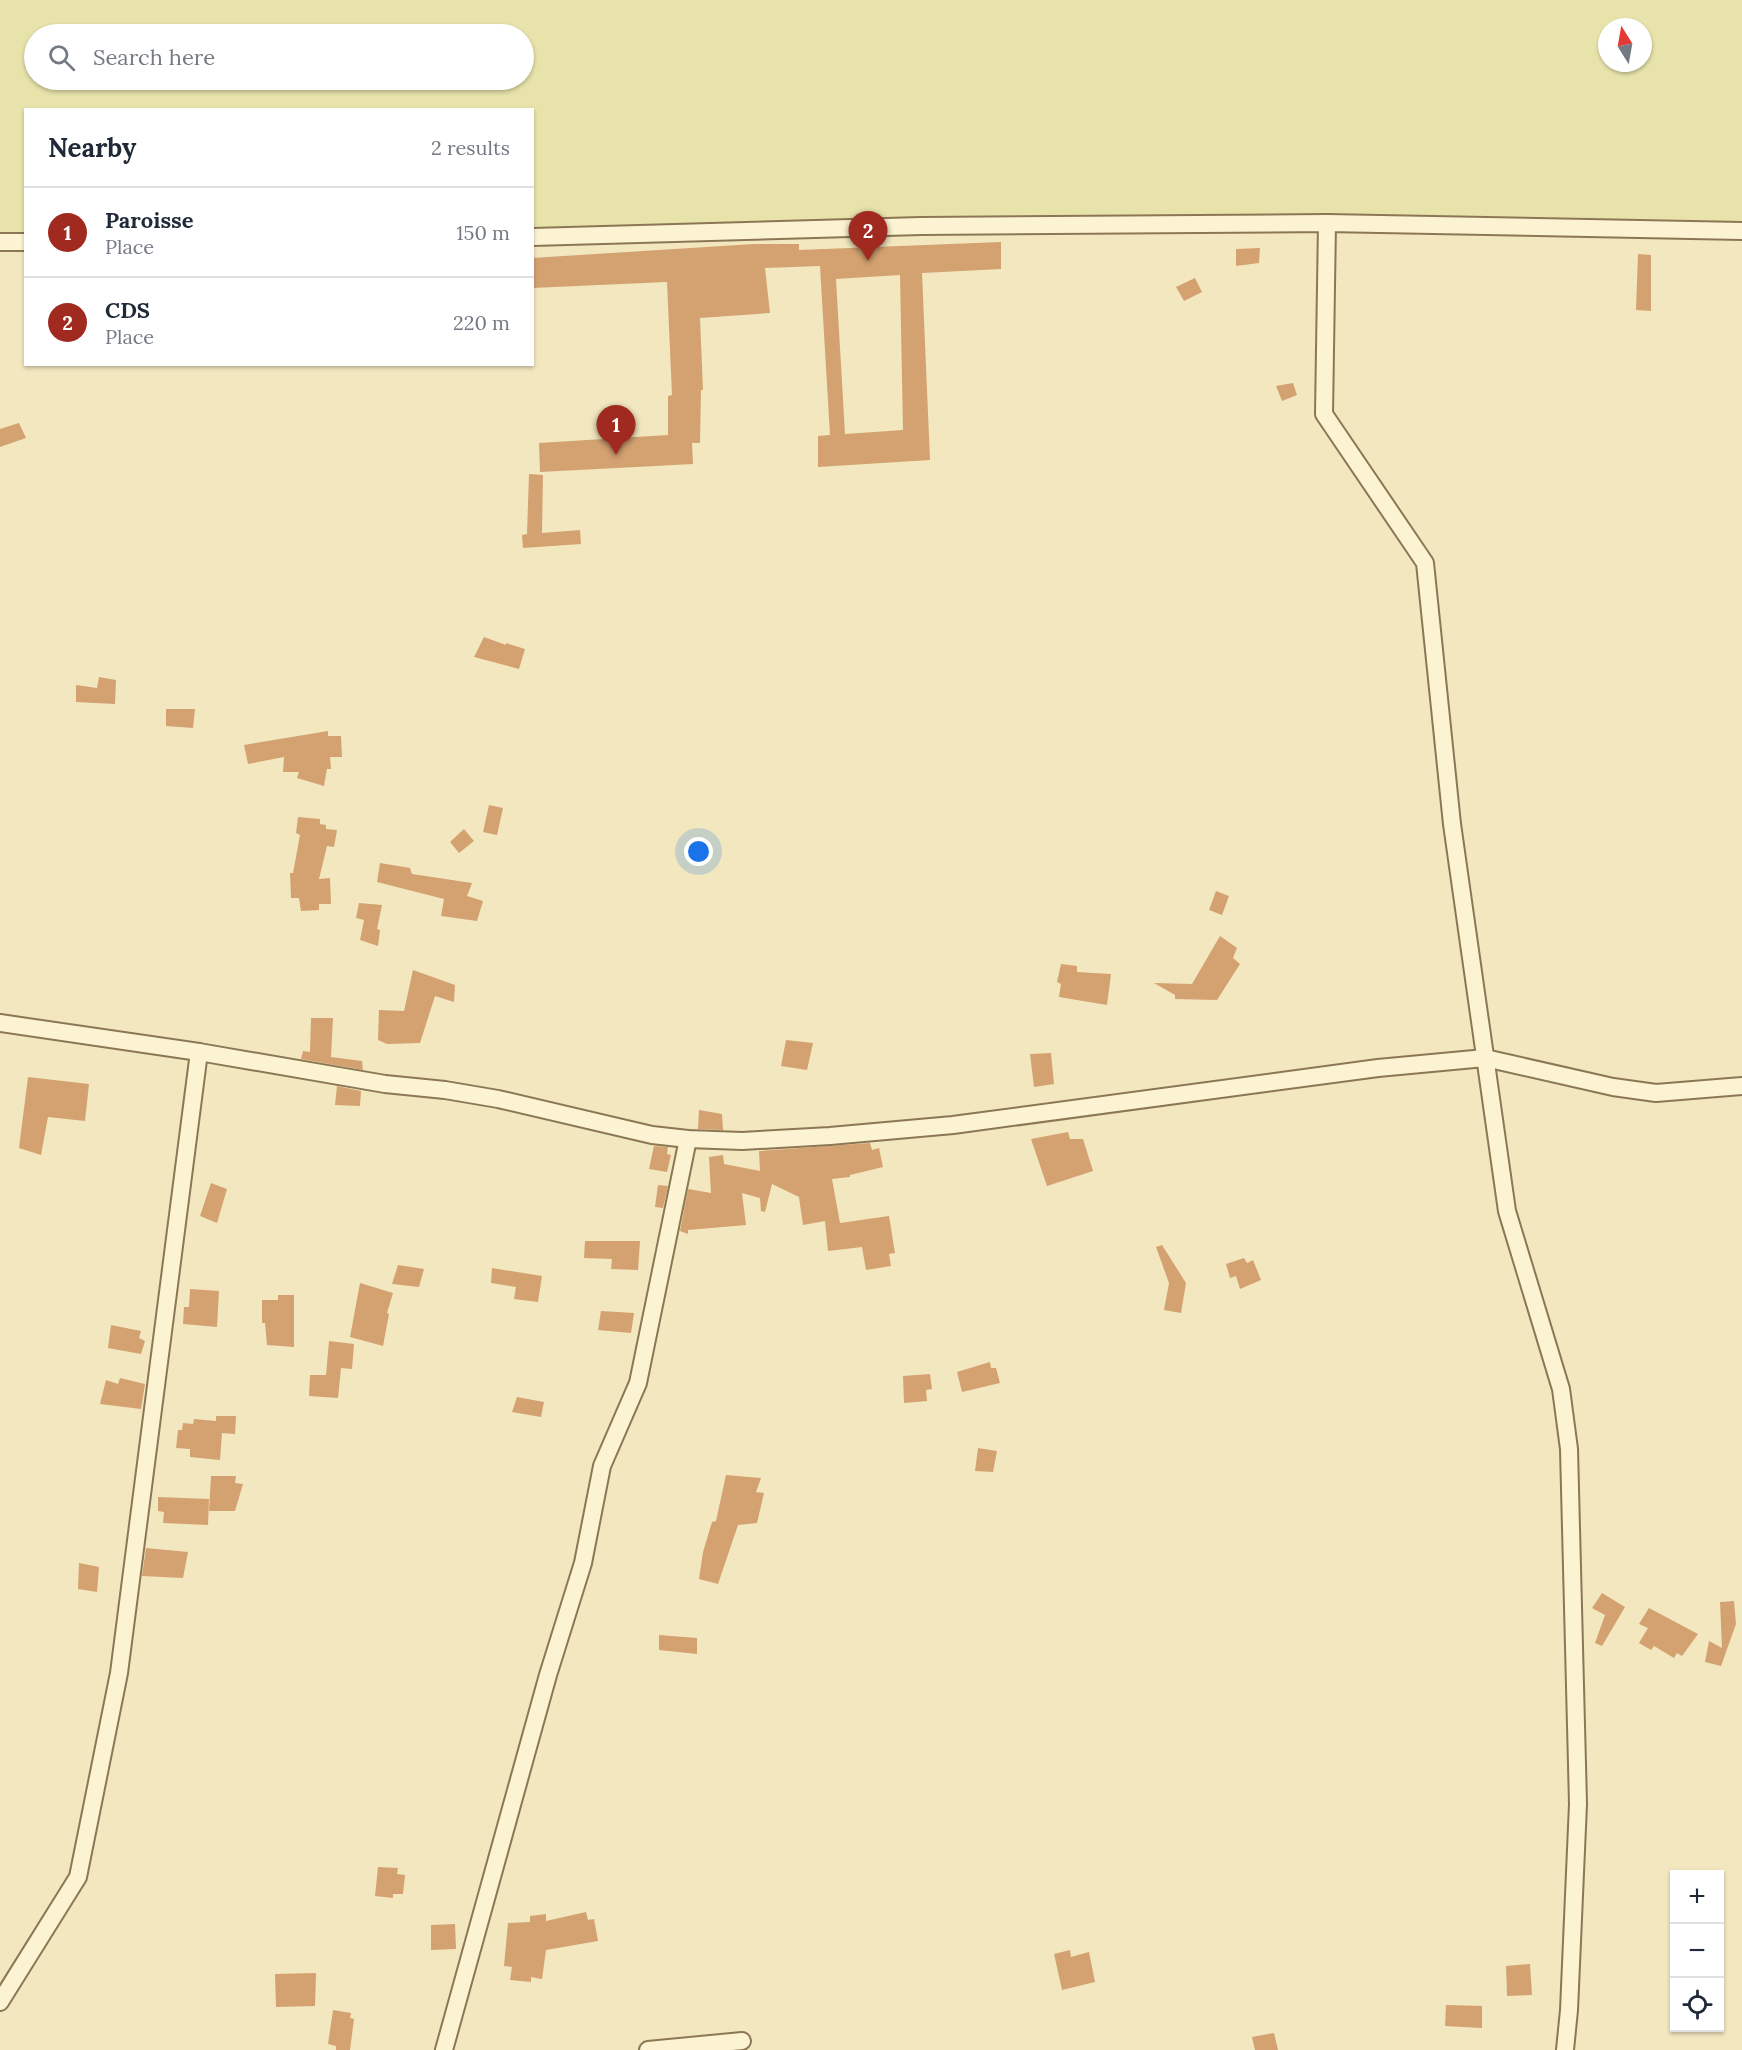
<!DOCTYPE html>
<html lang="en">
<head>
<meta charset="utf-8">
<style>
  body { margin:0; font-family:Lora,serif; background:#f2f2f3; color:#1f2937 }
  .controls { position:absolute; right:18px; bottom:18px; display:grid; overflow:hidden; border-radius:0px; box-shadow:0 2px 4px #0004 }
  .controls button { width:54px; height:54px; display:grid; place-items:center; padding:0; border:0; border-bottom:2px solid #e0e1e3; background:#fff; color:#1f2937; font:30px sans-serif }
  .compass { position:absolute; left:1598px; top:18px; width:54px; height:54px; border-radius:50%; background:#fff; box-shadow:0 2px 4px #0004; rotate:349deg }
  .you { position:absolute; left:699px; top:852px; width:21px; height:21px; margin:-15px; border:4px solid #fff; border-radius:50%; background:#1a73e8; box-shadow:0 0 0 9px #1a73e833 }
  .badge { display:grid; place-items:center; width:39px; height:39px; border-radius:50%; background:#a12a20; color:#fff; font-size:20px; font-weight:700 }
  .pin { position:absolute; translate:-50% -50px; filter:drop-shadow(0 2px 3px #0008) }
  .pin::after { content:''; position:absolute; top:32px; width:21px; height:18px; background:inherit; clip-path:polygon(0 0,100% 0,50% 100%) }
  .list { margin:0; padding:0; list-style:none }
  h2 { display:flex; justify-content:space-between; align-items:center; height:78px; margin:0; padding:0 24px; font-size:26px }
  h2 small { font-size:20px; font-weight:400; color:#747a83 }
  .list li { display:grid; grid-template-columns:39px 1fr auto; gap:18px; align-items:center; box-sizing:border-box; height:90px; padding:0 24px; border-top:2px solid #e0e1e3 }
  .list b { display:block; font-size:22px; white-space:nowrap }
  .list p { margin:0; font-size:20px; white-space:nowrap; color:#747a83 }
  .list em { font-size:20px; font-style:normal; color:#747a83 }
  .icon { flex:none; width:33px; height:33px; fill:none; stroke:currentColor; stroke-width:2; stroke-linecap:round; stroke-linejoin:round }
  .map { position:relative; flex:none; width:1742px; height:2050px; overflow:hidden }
  .search { position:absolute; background:#fff; box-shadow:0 2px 4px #0004; left:24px; top:24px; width:510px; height:66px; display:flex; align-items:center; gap:15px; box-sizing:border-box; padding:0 21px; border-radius:33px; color:#747a83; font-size:22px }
  .panel { position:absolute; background:#fff; box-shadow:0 2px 4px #0004; left:24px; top:108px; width:510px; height:258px; border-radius:0px }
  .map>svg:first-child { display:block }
</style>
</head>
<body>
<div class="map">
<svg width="1742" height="2050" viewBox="0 0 1742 2050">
  <rect width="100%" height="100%" fill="#f2e7bf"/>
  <path fill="#e8e3ab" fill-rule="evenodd" d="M0,0H1742V227L533,233L532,110H26L25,236H0ZM1607,27H1643V63H1607ZM34,34H524V80H34Z"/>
  <g fill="#d4a271" fill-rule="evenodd">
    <path d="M1001,242V269L922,273L930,460L818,467V436L830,435L820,266L765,268L770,313L700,318L703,390H701L700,443H692L693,464L540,472L539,443L668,435V396L672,395L667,282L532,288V258L754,244H799V250ZM900,275L903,430L845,434L836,279Z"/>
    <polygon points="1260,248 1259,263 1236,266 1236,249"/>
    <polygon points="1638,254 1651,255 1651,311 1636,310"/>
    <polygon points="1195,278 1202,292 1184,301 1176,287"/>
    <polygon points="1293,383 1297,395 1282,401 1276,386"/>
    <polygon points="19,423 26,438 0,447 0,429"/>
    <polygon points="529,474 543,475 542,533 580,530 581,544 523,548 522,535 527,534"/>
    <polygon points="484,637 506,645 506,643 525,649 519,669 474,657"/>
    <polygon points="99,677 116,680 115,704 76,702 76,685 97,688"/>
    <polygon points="166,709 195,709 193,728 166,726"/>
    <polygon points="328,731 328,736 341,736 342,757 330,757 331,769 327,769 324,786 297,778 299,772 283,772 284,757 248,764 244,745"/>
    <polygon points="489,805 503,808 497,835 483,832"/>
    <polygon points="298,817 320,819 320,824 326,825 326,829 337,830 334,847 327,846 319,879 330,878 331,904 319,904 319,910 301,911 299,898 291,898 290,873 293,873 300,835 296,833"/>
    <polygon points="464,829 474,841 459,853 450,842"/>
    <polygon points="380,863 410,868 412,874 472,883 467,896 483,901 477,921 441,916 444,899 377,882"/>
    <polygon points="1216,891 1229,896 1222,915 1209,910"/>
    <polygon points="359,903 382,905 377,929 380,930 378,946 360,940 364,920 356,918"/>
    <polygon points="1220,936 1237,948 1233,958 1240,964 1217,1000 1175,999 1175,995 1154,983 1192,984"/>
    <polygon points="1061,964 1077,966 1077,972 1111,974 1107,1005 1059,997 1061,984 1057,982"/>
    <polygon points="413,970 455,985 454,1002 435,996 420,1043 387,1044 378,1040 379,1010 404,1011"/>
    <polygon points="311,1018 333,1018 331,1057 362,1061 363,1070 301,1059 303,1051 310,1052"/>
    <polygon points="786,1040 813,1043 807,1070 781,1066"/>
    <polygon points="1051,1053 1054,1084 1034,1087 1030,1054"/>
    <polygon points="28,1077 89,1084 85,1121 48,1117 41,1155 19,1148"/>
    <polygon points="337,1086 361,1091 360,1106 335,1105"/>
    <polygon points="699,1110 722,1114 723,1130 698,1129"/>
    <polygon points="1068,1132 1070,1139 1083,1139 1093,1171 1047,1186 1031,1139"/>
    <polygon points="870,1143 872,1150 879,1148 883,1167 850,1175 850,1177 832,1179 840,1223 889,1216 895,1253 889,1254 891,1266 866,1270 862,1247 828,1251 825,1221 803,1225 799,1197 772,1184 765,1212 761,1211 760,1198 742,1193 746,1225 688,1230 688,1234 680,1231 688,1189 711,1193 709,1157 723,1155 724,1164 760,1171 759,1151"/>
    <polygon points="654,1146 668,1147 667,1154 671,1155 667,1172 649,1169"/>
    <polygon points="211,1183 227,1189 217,1223 200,1216"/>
    <polygon points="658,1185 668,1186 663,1208 655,1207"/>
    <polygon points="585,1241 640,1241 638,1270 611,1269 612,1259 584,1258"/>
    <polygon points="1162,1245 1186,1283 1181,1313 1164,1310 1169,1283 1156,1247"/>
    <polygon points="1244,1258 1247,1263 1253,1260 1261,1280 1240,1289 1236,1276 1230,1278 1226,1264"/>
    <polygon points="398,1265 424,1269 419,1287 392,1284"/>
    <polygon points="492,1268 542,1276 538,1302 514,1299 516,1287 491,1283"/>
    <polygon points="360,1283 393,1293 387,1313 389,1314 383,1346 350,1337"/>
    <polygon points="190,1289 219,1291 217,1327 183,1324 184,1307 189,1307"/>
    <polygon points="278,1295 294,1295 294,1347 267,1345 265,1323 262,1323 262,1300 278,1300"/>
    <polygon points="601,1311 634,1313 631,1333 598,1330"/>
    <polygon points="111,1325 141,1331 139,1338 145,1341 141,1354 108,1348"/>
    <polygon points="329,1341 354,1344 352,1369 341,1368 338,1398 309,1396 310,1375 326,1375"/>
    <polygon points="990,1362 991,1368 996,1368 1000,1383 962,1392 957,1372"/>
    <polygon points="930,1374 932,1389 926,1390 927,1401 904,1403 903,1376"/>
    <polygon points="120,1378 145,1384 141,1409 100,1404 106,1380 118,1384"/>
    <polygon points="517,1397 544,1402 541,1417 512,1412"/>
    <polygon points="216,1416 236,1416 235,1434 222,1433 220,1460 190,1457 190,1449 176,1448 178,1430 182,1430 183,1423 193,1424 194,1419 216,1421"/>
    <polygon points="978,1448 997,1451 993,1472 975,1471"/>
    <polygon points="726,1475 761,1478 756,1492 764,1493 757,1523 738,1525 718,1584 699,1579 703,1552 712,1522 716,1521"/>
    <polygon points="211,1476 236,1476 235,1483 243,1484 235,1511 209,1511"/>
    <polygon points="158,1497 209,1499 208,1525 163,1523 164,1512 158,1511"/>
    <polygon points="146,1548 188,1552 183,1578 142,1576"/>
    <polygon points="79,1563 99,1567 97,1592 78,1589"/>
    <polygon points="1602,1593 1625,1607 1602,1646 1595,1643 1605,1615 1592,1608"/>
    <polygon points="1734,1601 1736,1624 1721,1666 1705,1662 1709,1641 1722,1648 1720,1602"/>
    <polygon points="1649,1608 1698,1634 1682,1656 1677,1653 1674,1658 1654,1646 1651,1650 1639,1643 1648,1628 1639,1624"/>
    <polygon points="659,1635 697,1638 697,1654 659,1650"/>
    <polygon points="378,1867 398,1868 397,1874 405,1875 403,1894 393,1894 393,1898 375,1896"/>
    <polygon points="586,1912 588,1920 594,1919 598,1941 546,1950 542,1979 531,1977 531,1982 510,1980 512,1967 504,1966 508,1923 530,1922 530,1916 546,1914 546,1921"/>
    <polygon points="455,1924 456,1949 431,1950 431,1925"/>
    <polygon points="1070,1950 1071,1957 1089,1952 1095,1982 1062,1990 1054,1954"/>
    <polygon points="1530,1964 1532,1995 1507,1996 1506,1966"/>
    <polygon points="316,1973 315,2006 276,2007 275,1974"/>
    <polygon points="1446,2005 1482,2006 1482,2028 1445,2026"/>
    <polygon points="333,2010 351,2013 350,2018 354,2019 350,2050 336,2050 336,2046 328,2044"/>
    <polygon points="1274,2033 1278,2050 1255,2050 1252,2037"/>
  </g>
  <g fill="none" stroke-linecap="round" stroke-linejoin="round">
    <defs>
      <g id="minor">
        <polyline points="1327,223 1324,414 1425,563 1452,824 1507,1211 1561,1389 1569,1449 1578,1804 1569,2010 1565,2050"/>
        <polyline points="532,237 921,226 1327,223 1742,231"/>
        <polyline points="0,242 26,242"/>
        <polyline points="0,1023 199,1052 385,1084 445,1090 498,1099 652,1135 688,1139 742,1141 830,1136 953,1125 1378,1068 1485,1058 1613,1087 1656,1093 1742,1086"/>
        <polyline points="0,2002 78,1877 119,1673 199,1052"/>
        <polyline points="444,2050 548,1675 583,1563 602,1466 638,1383 688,1139"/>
        <polyline points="648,2050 742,2041"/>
      </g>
    </defs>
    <use href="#minor" stroke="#8c7755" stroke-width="20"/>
    <use href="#minor" stroke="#fcf3d3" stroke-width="16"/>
  </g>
</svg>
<div class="controls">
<button>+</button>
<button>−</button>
<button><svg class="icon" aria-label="locate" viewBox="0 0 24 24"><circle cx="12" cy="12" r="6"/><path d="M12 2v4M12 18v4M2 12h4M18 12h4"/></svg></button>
</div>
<svg class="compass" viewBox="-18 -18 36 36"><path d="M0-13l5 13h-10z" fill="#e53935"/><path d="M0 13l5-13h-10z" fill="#747a83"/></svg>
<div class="you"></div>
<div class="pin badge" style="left:616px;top:455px">1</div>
<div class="pin badge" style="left:868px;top:261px">2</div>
<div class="search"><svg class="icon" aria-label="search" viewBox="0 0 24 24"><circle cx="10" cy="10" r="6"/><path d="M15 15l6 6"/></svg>Search here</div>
<section class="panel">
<h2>Nearby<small>2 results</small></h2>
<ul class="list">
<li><span class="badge">1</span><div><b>Paroisse</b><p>Place</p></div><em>150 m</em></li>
<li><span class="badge">2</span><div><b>CDS</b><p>Place</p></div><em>220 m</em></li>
</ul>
</section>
</div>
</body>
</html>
